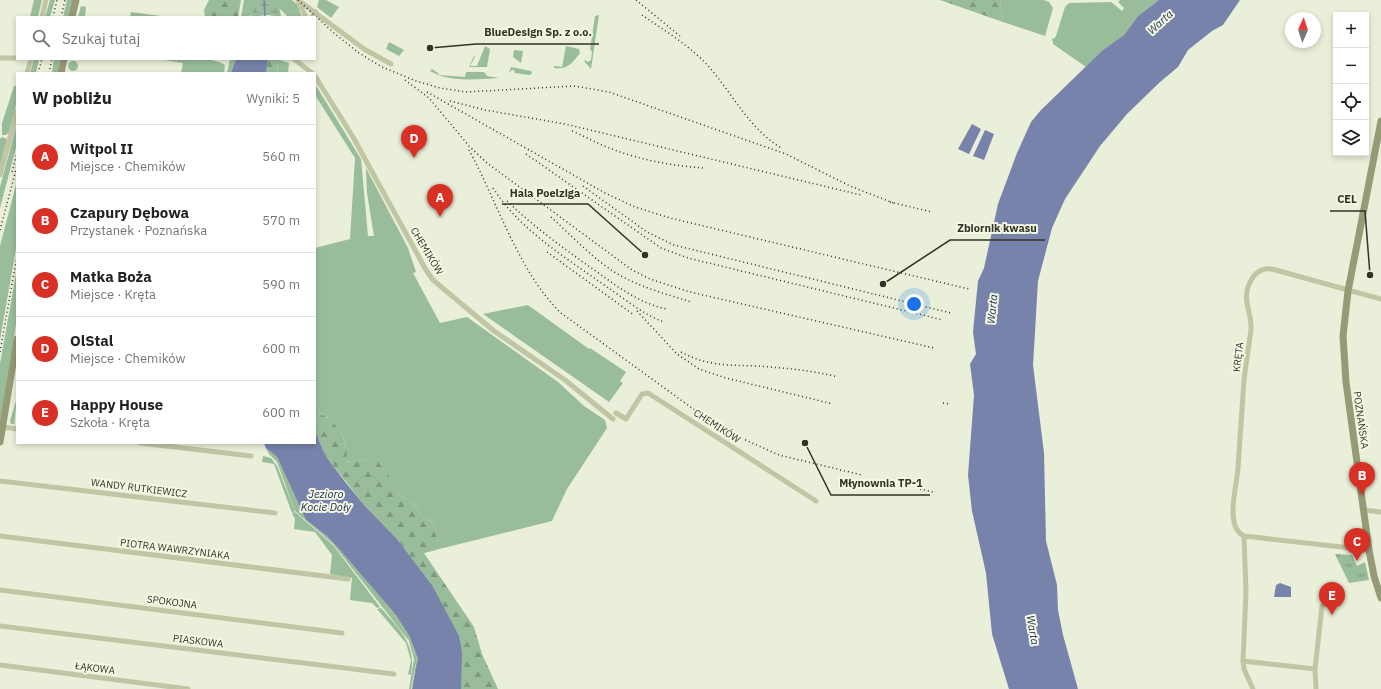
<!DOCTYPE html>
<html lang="pl">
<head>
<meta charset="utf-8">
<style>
  body { margin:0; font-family:"IBM Plex Sans",sans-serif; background:#f2f2f2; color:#222 }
  .controls { position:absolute; right:12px; top:12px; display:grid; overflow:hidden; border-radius:0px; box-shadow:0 2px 6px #0003 }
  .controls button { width:36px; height:36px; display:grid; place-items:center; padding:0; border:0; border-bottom:1px solid #e0e0e0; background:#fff; color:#222; font:20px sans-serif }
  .compass { position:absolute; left:1285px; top:12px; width:36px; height:36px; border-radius:50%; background:#fff; box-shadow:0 2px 6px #0003; rotate:3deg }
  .you { position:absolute; left:914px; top:304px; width:14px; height:14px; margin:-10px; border:3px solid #fff; border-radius:50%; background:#1a73e8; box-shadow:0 0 0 6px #1a73e833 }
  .badge { display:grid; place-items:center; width:26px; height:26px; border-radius:50%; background:#d93025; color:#fff; font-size:13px; font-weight:700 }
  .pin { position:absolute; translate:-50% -33px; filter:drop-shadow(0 1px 2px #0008) }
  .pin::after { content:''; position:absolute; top:21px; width:14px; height:12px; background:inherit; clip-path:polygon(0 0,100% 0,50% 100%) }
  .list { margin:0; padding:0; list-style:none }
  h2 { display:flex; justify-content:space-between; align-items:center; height:52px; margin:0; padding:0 16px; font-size:17px }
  h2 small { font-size:13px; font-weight:400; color:#767676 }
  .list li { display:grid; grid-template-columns:26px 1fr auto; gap:12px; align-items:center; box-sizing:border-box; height:64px; padding:0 16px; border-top:1px solid #e0e0e0 }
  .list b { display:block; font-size:15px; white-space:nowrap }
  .list p { margin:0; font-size:13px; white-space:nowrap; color:#767676 }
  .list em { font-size:13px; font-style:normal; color:#767676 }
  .icon { flex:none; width:22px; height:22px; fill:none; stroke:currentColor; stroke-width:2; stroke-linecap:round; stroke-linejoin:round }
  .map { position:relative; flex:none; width:1381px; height:689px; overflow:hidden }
  .search { position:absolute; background:#fff; box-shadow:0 2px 6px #0003; left:16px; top:16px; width:300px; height:44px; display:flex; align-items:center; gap:10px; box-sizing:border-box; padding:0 14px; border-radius:0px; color:#767676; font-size:15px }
  .panel { position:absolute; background:#fff; box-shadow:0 2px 6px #0003; left:16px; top:72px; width:300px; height:372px; border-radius:0px }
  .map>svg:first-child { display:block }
</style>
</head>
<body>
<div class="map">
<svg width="1381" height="689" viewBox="0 0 1381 689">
  <defs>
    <pattern id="forest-firs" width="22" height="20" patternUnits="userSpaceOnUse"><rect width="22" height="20" fill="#99bd9b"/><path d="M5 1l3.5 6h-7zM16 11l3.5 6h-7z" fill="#7d9a7e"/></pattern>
    <pattern id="wetland-marsh" width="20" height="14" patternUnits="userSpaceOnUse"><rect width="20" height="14" fill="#99bd9b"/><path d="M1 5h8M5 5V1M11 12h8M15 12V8" fill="none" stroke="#7d9a7e"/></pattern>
    <pattern id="park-tufts" width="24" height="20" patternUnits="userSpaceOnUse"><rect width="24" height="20" fill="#99bd9b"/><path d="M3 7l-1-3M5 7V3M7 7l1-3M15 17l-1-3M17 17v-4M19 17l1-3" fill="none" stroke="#7d9a7e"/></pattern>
  </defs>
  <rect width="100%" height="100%" fill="#e9efd8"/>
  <g fill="#99bd9b">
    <polygon points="34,0 42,0 38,17 30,17"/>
    <polygon points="50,0 55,0 50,17 45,17"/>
    <polygon points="67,0 73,0 69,17 63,17"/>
    <polygon points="244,0 292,0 297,4 302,17 288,17 280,9 250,15 250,17 241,17"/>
    <polygon points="319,0 326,0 339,7 331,18 317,7"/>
    <polygon points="1000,0 1044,0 1049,2 1053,8 1045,36 1003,22"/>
    <polygon points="1120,0 1159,0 1138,16 1124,35 1104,49 1086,67 1053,44 1052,38 1054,39 1056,36 1065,7 1069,3 1111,2 1122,11 1124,8 1118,2"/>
    <polygon points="81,6 86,7 85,17 78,17"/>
    <polygon points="131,12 169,17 130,17"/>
    <polygon points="599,15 591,69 584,61 585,60 588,62 591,60 592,51 590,50 595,16"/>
    <polygon points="389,42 404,50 399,56 386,49"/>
    <polygon points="485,46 490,49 487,67 469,67 474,56 475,57 470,66 477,66"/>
    <path d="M566,46L579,49L580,53C572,63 568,70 554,68V66L562,67Z"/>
    <polygon points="514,50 523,51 521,63 513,57"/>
    <polygon points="34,59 39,59 36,73 30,73"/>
    <polygon points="54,59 60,59 58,73 52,73"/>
    <path d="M157,59C173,59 214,56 225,65L224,73H181L183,63Z"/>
    <polygon points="230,59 236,59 231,73 227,73"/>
    <polygon points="277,59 289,63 288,73 278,73"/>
    <circle cx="73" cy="66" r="5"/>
    <polygon points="511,67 531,71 532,73 530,75 515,73 514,70 512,70 509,73"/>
    <path d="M432,69L438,73L439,75L465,77L466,72H484L487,76L499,78C476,79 451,83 430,71Z"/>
    <polygon points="315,84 361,159 368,236 374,236 367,193 366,168 408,248 416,272 413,273 440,323 467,317 558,382 584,406 605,420 607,428 567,489 552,521 423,553 438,543 435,526 432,522 421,516 415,506 400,495 380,463 363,459 346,462 346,446 342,434 328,418 320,413 315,403 315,248 350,239 355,158 315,95"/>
    <polygon points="14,86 17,86 17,100 10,131 6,135 2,135 2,123"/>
    <polygon points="17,123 17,144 0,208 0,187"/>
    <polygon points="2,137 7,139 0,166 0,139"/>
    <polygon points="17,181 17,243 0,340 0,246"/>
    <polygon points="17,268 17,318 0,422 0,364"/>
    <polygon points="528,305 589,349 590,348 626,372 620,381 623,383 609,402 483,314"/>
    <polygon points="17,398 14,424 11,424 10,421"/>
    <polygon points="263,443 266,448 277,457 306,520 327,536 340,550 386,603 408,635 417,658 411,689 409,689 414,659 409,641 333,544 295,511 277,462 269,454"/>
    <polygon points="263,456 271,458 277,466 295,511 292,513 274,464 262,462"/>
    <polygon points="295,512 333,545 380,607 377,608 372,603 350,600 352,578 330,574 332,555 315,532 294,529 295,519 292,513"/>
    <path d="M381,608C399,629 417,644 411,675L408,674L411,661L406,643L377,609Z"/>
  </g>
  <g fill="url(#forest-firs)">
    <polygon points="209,0 241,0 238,17 205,17 204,10"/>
    <polygon points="940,0 1000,0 1003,22"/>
    <polygon points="268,59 277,59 278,73 266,73"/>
    <polygon points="315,403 320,413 332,421 342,434 347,450 346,462 363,459 377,460 386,471 400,495 415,506 421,516 432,522 435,526 438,543 436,550 424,553 474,627 482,654 498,689 461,689 461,658 432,585 397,539 365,506 325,455 315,431"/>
  </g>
  <g fill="url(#wetland-marsh)">
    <path d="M264,1C274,1 281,6 281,17L268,15L250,17L255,7Z"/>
    <path d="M386,603C399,618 415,638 418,658C420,667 414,680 412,689L417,658L408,635Z"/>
  </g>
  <polygon fill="url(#park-tufts)" points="1335,554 1352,555 1357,566 1365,562 1369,580 1349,583"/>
  <g fill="#7883ab">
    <polygon points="1159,0 1240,0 1223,25 1212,31 1188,50 1178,67 1160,82 1127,114 1100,146 1065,199 1052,228 1038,281 1033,365 1044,453 1046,541 1057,585 1058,610 1063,635 1078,689 1009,689 992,634 986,573 972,511 968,475 974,395 970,364 976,354 973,332 978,281 984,268 998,204 1017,153 1031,122 1041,110 1104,49 1124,35 1138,16"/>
    <polygon points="236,59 268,59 266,73 231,73"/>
    <polygon points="972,124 981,129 969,154 958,149"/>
    <polygon points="985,130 994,134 984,160 973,156"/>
    <polygon points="315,431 325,455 346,483 365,506 397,539 432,585 459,636 462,652 461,689 412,689 418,658 409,635 396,615 340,550 327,536 306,520 277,457 266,448 264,443 315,443"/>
    <polygon points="1280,583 1291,587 1291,597 1274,597 1276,585"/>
  </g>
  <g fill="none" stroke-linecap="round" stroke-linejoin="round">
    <polyline stroke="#7883ab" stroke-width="1.5" points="264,0 265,16"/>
    <g stroke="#c0c6a4" stroke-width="5">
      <polyline points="298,0 364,49 391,64"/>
      <polyline points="299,3 306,17"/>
      <polyline points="42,17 46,0"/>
      <polyline points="312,17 316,12"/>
      <polyline points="0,58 17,58"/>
      <polyline points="294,59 312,73"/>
      <polyline points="27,73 31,59"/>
      <polyline points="315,76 353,137 426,270 433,280 494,331 565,380 613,419"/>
      <polyline points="0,175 17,111"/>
      <polyline points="616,413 626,419 642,394 648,393 816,501"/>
      <polyline points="3,427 17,429"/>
      <polyline points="140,443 251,456"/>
      <polyline points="0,481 275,513"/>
      <polyline points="1364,510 1381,512"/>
      <polyline points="0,536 348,579"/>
      <polyline points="1244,536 1246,592 1243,661 1244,669 1253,689"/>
      <path d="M1369,550L1244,536C1224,527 1237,486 1238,468C1240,439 1242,409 1244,380C1246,363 1249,346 1251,329C1252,314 1243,302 1248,287C1252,276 1259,267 1272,269L1381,299"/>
      <polyline points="0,590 342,633"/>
      <polyline points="0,626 394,674"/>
      <polyline points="1243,661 1315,669 1316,689"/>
      <polyline points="0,665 188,689"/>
      <polyline points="1315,669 1322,606"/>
    </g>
    <g stroke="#969a76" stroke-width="7">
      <polyline points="72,17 76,0"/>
      <polyline points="61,73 64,59"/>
      <polyline points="1381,121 1348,291 1343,336 1346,382 1369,550 1374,576 1381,598"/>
      <polyline points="0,442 17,339"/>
    </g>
    <g stroke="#323226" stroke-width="1.5" stroke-dasharray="1 3" stroke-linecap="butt">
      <polyline points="298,0 334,33 359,53 382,67 416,81 440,88 466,92 574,86 609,92 786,154 850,186 896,204"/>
      <polyline points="636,0 680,36"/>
      <path d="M642,15C665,31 692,47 710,68C734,96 749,128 781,148"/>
      <polyline points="53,17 57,0"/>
      <polyline points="61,17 65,0"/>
      <polyline points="38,73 42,59"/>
      <polyline points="49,73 52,59"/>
      <polyline points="405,80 429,98 469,146 487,163 632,270 650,279 690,292 934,348"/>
      <polyline points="427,92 605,193 635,207 670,218 969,289"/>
      <polyline points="450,101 485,110 565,124 861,195"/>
      <path d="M572,131C586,137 598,144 612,149C640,160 674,166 704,168"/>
      <path d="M469,150C497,201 519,273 561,313L703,416L730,433L779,455L862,475"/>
      <polyline points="526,154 661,248 688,258 943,320"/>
      <polyline points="12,172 17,153"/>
      <polyline points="583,186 647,232 674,245 951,313"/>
      <path d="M493,188C521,231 565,257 607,287C625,299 644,315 664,322"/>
      <path d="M507,201C532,225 559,245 587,265C612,282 636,303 667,309"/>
      <polyline points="890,202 932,212"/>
      <path d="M551,217C572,236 592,258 616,273C639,287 666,294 691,302"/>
      <polyline points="0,230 17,166"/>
      <polyline points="547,252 634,315"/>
      <polyline points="637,311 677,354 699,369 726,378 833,404"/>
      <polyline points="0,352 17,256"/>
      <path d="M681,352C706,366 729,365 756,366C784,368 811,370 838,377"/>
      <polyline points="943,403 950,404"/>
      <polyline points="920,489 933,492"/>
    </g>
  </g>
  <g text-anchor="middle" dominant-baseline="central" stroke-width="4" stroke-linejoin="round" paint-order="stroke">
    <g font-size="10" fill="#323226" stroke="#f2f8e3">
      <text transform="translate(427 251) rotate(59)">CHEMIKÓW</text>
      <text transform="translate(1238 357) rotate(-83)">KRĘTA</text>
      <text transform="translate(1361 420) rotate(82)">POZNAŃSKA</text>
      <text transform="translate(717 426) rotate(33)">CHEMIKÓW</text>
      <text transform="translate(139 488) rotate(7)">WANDY RUTKIEWICZ</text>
      <text transform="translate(175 549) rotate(7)">PIOTRA WAWRZYNIAKA</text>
      <text transform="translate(172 602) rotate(7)">SPOKOJNA</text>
      <text transform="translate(198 641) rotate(7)">PIASKOWA</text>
      <text transform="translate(95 668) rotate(7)">ŁĄKOWA</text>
    </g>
    <g font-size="11" font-style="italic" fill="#1d2851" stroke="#f2f8e3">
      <text transform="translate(1160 22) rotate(-42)">Warta</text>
      <text transform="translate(992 309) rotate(-84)">Warta</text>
      <text x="326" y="494">Jezioro<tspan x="326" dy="13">Kocie Doły</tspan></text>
      <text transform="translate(1033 630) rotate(80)">Warta</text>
    </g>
  </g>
  <path fill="none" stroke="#323226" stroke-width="1.5" d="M430 48L476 44H599M645 255L588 204H502M1370 275L1365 211H1330M883 284L950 240H1045M805 443L831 495H930"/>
  <g fill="#323226" stroke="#f2f8e3" stroke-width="1.5">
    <circle cx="430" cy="48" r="4"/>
    <circle cx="645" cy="255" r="4"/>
    <circle cx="1370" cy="275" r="4"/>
    <circle cx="883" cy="284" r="4"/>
    <circle cx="805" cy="443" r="4"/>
  </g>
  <g font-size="11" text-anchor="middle" font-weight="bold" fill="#323226" stroke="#f2f8e3" stroke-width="4" stroke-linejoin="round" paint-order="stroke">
    <text x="538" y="36">BlueDesign Sp. z o.o.</text>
    <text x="545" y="197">Hala Poelziga</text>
    <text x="1347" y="203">CEL</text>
    <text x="997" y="232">Zbiornik kwasu</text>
    <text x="881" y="487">Młynownia TP-1</text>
  </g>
</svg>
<div class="controls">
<button>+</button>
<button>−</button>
<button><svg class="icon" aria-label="locate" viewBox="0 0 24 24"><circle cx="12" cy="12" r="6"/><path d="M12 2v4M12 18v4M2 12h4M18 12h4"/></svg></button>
<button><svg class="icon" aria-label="layers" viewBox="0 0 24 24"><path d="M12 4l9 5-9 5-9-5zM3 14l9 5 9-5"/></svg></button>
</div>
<svg class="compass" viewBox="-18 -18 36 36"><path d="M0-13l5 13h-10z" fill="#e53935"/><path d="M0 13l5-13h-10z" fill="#767676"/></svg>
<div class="you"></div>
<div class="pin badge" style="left:440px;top:217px">A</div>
<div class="pin badge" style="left:1362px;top:495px">B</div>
<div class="pin badge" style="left:1357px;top:561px">C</div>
<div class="pin badge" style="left:414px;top:158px">D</div>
<div class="pin badge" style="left:1332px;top:615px">E</div>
<div class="search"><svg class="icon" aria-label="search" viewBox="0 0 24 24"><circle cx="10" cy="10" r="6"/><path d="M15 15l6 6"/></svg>Szukaj tutaj</div>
<section class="panel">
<h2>W pobliżu<small>Wyniki: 5</small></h2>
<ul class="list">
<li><span class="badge">A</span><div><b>Witpol II</b><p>Miejsce · Chemików</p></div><em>560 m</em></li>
<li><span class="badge">B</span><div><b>Czapury Dębowa</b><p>Przystanek · Poznańska</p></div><em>570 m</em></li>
<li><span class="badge">C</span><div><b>Matka Boża</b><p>Miejsce · Kręta</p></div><em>590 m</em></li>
<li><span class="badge">D</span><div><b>OlStal</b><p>Miejsce · Chemików</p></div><em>600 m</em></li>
<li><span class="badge">E</span><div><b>Happy House</b><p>Szkoła · Kręta</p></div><em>600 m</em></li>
</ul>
</section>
</div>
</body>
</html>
